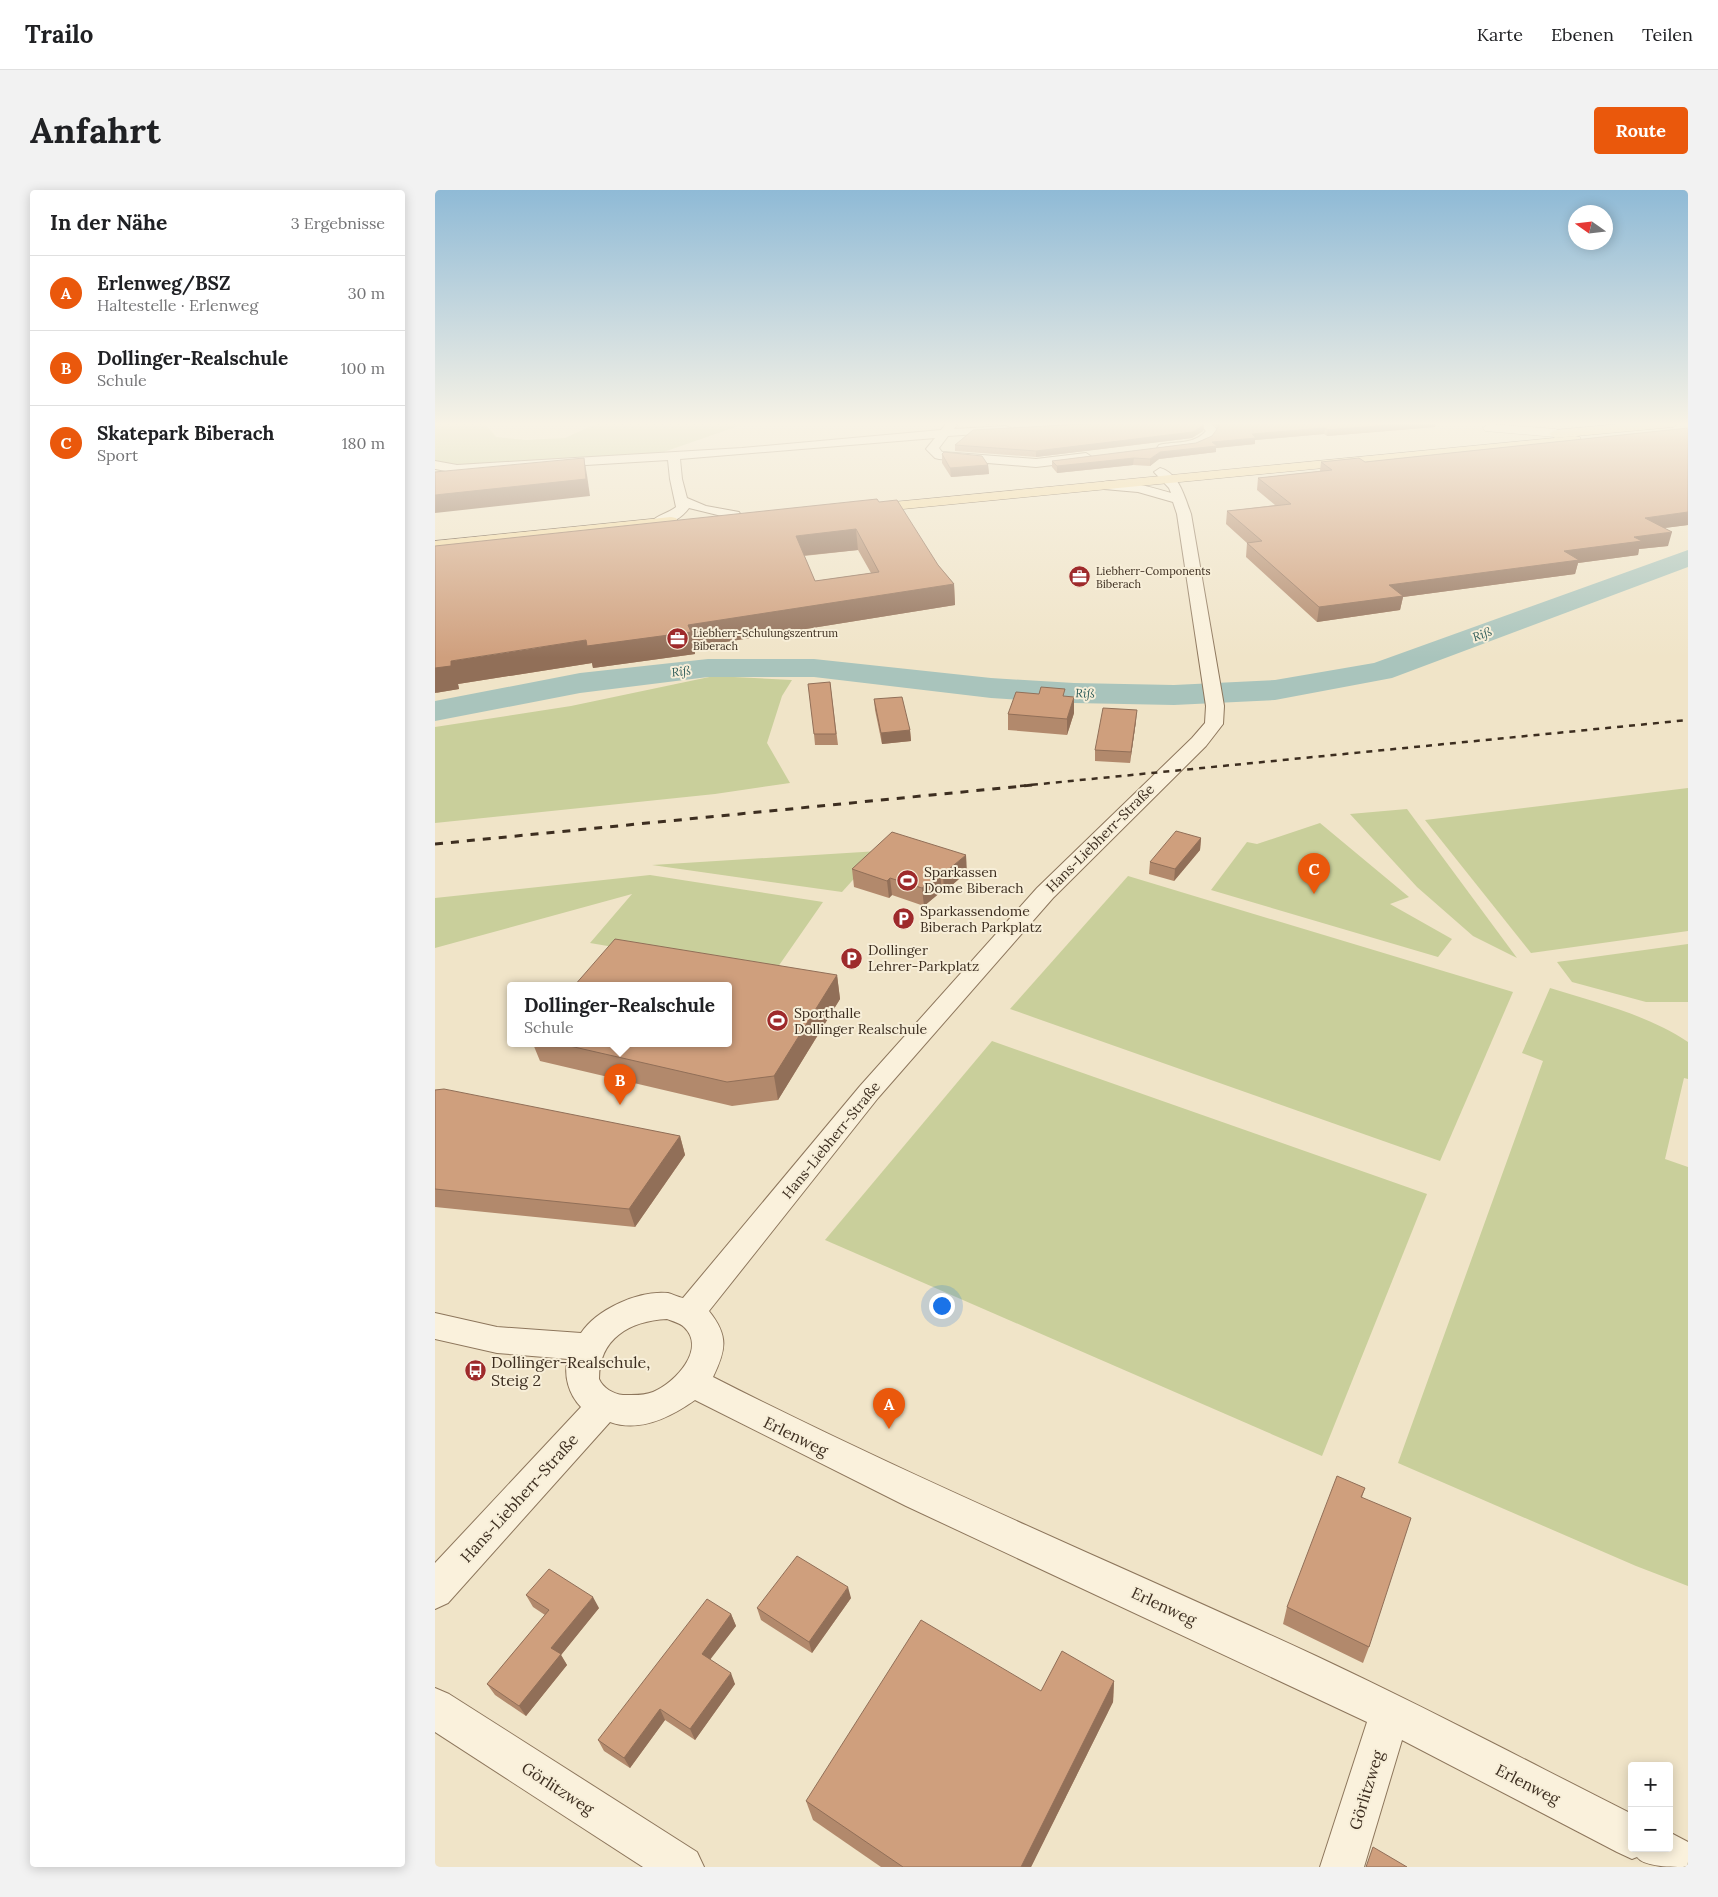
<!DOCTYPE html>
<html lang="de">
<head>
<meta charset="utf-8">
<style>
  body { margin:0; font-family:Lora,serif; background:#f2f2f2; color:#202124 }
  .controls { position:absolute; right:15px; bottom:15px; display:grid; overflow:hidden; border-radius:5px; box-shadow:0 2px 12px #0003 }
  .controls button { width:45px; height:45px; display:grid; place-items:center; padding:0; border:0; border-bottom:1px solid #e0e0e0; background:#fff; color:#202124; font:25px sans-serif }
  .compass { position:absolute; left:1133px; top:15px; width:45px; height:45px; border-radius:50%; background:#fff; box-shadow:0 2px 12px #0003; rotate:284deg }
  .you { position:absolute; left:506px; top:1115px; width:18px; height:18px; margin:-12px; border:4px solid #fff; border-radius:50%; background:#1a73e8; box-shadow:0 0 0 8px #1a73e833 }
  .badge { display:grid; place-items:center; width:32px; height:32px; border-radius:50%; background:#ea580c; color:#fff; font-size:16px; font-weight:700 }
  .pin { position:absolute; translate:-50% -41px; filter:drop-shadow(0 1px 2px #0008) }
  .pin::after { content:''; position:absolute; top:26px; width:18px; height:15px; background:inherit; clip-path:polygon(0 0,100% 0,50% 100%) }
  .popup { position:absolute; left:72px; top:792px; width:225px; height:65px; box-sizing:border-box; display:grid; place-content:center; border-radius:5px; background:#fff; filter:drop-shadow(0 1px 4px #0005); font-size:16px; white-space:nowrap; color:#757577 }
  .popup b { font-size:19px; color:#202124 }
  .popup::after { content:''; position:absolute; left:50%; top:100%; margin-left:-10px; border:10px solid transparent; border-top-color:#fff }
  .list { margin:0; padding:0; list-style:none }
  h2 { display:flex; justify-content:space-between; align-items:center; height:65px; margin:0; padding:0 20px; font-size:21px }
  h2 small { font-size:16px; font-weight:400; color:#757577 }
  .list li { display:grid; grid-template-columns:32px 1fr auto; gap:15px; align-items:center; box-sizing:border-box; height:75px; padding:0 20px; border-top:1px solid #e0e0e0 }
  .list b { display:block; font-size:19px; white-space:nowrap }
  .list p { margin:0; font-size:16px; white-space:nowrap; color:#757577 }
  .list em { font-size:16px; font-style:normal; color:#757577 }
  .map { position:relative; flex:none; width:1253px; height:1677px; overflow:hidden; border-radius:5px }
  header { display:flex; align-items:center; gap:30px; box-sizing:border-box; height:70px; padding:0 25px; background:#fff; border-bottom:1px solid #e0e0e0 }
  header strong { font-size:24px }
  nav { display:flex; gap:28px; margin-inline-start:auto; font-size:18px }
  .intro { display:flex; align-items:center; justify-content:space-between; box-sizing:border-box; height:120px; padding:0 30px }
  h1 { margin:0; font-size:35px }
  .button { padding:12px 22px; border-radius:5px; background:#ea580c; color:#fff; font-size:18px; font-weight:700 }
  main { display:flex; gap:30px; padding:0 30px }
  aside { flex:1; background:#fff; border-radius:5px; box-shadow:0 2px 12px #0003 }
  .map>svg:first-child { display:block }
</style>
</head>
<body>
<header>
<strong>Trailo</strong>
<nav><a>Karte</a><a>Ebenen</a><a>Teilen</a></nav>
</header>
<div class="intro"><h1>Anfahrt</h1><a class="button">Route</a></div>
<main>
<aside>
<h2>In der Nähe<small>3 Ergebnisse</small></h2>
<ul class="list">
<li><span class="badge">A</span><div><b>Erlenweg/BSZ</b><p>Haltestelle · Erlenweg</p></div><em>30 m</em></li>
<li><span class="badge">B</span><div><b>Dollinger-Realschule</b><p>Schule</p></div><em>100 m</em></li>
<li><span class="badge">C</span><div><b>Skatepark Biberach</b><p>Sport</p></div><em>180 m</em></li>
</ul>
</aside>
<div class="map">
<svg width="1253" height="1677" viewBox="0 0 1253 1677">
  <rect width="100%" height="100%" fill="#f0e4c8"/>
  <g fill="#c9cf9b">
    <polygon points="0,233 49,233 61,247 91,250 130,248 163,233 312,233 220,265 62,277 12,275 0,272"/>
    <polygon points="279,486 357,490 347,506 332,553 355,593 280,604 0,633 0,537 136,516"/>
    <polygon points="1253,598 1253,741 1096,763 990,630"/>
    <polygon points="972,619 1082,768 1038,746 982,697 915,624"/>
    <polygon points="885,633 974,707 955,714 1017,749 1003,767 776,700 812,652 822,654"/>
    <polygon points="444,661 407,702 217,675"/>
    <polygon points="215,685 388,712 338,784 155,753 197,704 0,758 0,708"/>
    <polygon points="693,686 1078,802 1005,971 575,819"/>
    <polygon points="1253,754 1253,812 1211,812 1137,792 1122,772"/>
    <path d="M1115,798C1162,813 1211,824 1253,852V889L1249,888L1230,969L1253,977V1396L1201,1376L963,1273L1108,871L1087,863Z"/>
    <polygon points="557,851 992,1004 887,1266 390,1050"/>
  </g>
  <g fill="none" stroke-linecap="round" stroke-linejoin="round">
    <polygon fill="#a9c4bc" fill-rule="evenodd" points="1253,360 1253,377 957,488 840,510 739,515 639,513 556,508 379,487 273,487 145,503 0,531 0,511 145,483 273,469 379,469 556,488 639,493 739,495 840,490 939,473"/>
    <defs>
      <g id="minor">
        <path d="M512,233H520L522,235L519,239L571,236L577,239L571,242L513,246L504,258L507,262L601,269L651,263L657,267L651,271L601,277L504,269L500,268L491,259L500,248L245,269L247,289L252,308L271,316L304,322L306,325L299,329L254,318C247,328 231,338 218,335L216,332C222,325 234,323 241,317L235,289L233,270L22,283L0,279V271L22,275L307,258L506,240Z"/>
        <path d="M764,233H776L783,241C780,246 777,250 772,253C763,258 729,265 722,258L724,255C740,251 759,255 771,241Z"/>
        <path d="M725,278C744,283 750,308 756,324L789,516L788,534L771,556L618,708L443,908L274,1121C294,1146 291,1160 278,1187C476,1288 680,1373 881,1466C988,1516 1092,1571 1197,1624V1658H1234V1642L1253,1652V1677C1237,1677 1209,1677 1202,1667L1197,1669L1182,1662L967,1550L929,1677H885L932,1532L471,1316L260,1210C236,1227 205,1243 175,1232L13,1413L0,1419V1373L146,1217C134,1205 128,1185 133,1169L62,1163L0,1149V1123L62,1137L146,1143C162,1119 204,1100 233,1103C237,1104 243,1107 248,1108L425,896L602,698L757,548L770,533L771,516L742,324L738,312L703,302L669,299L663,295C672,284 722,299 736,303L734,298L719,282ZM232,1129C237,1131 245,1133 249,1137C272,1159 240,1193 218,1202C208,1206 199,1205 188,1205C178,1204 168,1198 164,1189C164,1148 195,1131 232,1129Z"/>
        <polygon points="0,1498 14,1504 262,1662 269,1677 208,1677 0,1542"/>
      </g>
      <polygon id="tertiary" points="1054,234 1121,239 1127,243 1121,247 1050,241 1048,238"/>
      <g id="primary">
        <polygon points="1196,233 1244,233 1238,237 1120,248 1114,244 1120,240"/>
        <polygon points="1140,246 1145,247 1146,250 1145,253 427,323 422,322 420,319 422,316 427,315"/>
        <polygon points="236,327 241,328 243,331 241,334 0,361 0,351"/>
      </g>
    </defs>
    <use href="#minor" stroke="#8d765c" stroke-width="2"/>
    <use href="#tertiary" stroke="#8d765c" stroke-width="1"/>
    <use href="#primary" stroke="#5b4430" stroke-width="1"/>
    <use href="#minor" fill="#faf1dc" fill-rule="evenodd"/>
    <use href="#tertiary" fill="#faf1dc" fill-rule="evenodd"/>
    <use href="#primary" fill="#f3d9a0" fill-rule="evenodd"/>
    <polyline stroke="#3d2e20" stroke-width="2.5" stroke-dasharray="6 6" stroke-linecap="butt" points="585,596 1253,530"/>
    <polyline stroke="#3d2e20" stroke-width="3" stroke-dasharray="8 8" stroke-linecap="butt" points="0,654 598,595"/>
  </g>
  <g fill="#b2896c" fill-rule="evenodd">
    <polygon points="550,233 580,233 550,235"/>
    <polygon points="778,233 1001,233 1000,237 892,246 889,244 820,250 820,254 781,258 781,262 724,269 715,276 698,275 622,283 617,277 617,271 761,253 777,246 783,238"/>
    <polygon points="769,235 768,241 757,248 601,267 520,261 520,255"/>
    <polygon points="1253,238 1253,335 1229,338 1233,356 1204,359 1203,365 1143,373 1140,384 968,407 965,420 882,432 811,367 812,353 791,334 792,321 840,315 822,300 823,288 885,281 886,272 930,272"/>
    <polygon points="507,264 553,275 554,284 516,287 507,273"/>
    <path d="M444,312L503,375L519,394L520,415L259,457L260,464L158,478L157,473L23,494L24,499L0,503ZM423,360L436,383L380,391L369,366Z"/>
    <polygon points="395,492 403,555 380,555 379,544"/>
    <polygon points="639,507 639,523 632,545 573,540 573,524"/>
    <polygon points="439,509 475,540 476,551 447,554 440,520"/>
    <polygon points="701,531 695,573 660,571 660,560"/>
    <polygon points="766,648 765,660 739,691 714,684 715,672"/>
    <polygon points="417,679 532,682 509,702 507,701 489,716 457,705 454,708 419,697"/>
    <polygon points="402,785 405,809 343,910 297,916 105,871 98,854 294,854"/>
    <polygon points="0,900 245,946 250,965 200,1037 0,1017"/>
    <polygon points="930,1298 927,1307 934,1457 928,1473 848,1434 852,1417"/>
    <polygon points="91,1405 164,1418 126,1465 132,1475 91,1526 60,1505 52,1494 110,1425 98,1417"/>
    <polygon points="416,1408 377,1463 326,1430 322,1418"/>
    <polygon points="296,1424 301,1436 275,1469 300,1494 260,1550 230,1530 195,1578 169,1561 163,1550"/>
    <polygon points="679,1491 678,1512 596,1677 446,1677 378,1630 371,1611 606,1501"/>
  </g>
  <g fill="#916f58">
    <polygon points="979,233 1001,233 1000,237 892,246 893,240"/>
    <polygon points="769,235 768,241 757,248 601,267 601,261"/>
    <polygon points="890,238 889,244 820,250 820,254 781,258 781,262 724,269 715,276 715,269 725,262 817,244"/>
    <polygon points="149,268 152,285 155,306 0,323 0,305"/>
    <polygon points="699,268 698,275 622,283 622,276"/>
    <polygon points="553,275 554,284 516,287 515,278"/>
    <polygon points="1253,322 1253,335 1206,341 1210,328"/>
    <polygon points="421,339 423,360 364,366 361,346"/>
    <polygon points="1237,342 1233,356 1204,359 1203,365 1143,373 1140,384 968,407 965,420 882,432 884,417 954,395 1199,347"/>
    <polygon points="519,394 520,415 259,457 260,464 158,478 157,473 23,494 24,499 0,503 0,478 16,471"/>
    <polygon points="639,507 639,523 632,545 632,529"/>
    <polygon points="702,520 701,531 695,573 696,562"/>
    <polygon points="475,540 476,551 447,554 446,543"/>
    <polygon points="766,648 765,660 739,691 740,679"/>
    <polygon points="531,665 532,682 509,702 508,684"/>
    <polygon points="505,684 507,701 489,716 487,698"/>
    <polygon points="455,688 457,705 454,708 452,691"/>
    <polygon points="402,785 405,809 343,910 339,886"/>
    <polygon points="245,946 250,965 200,1037 194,1019"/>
    <polygon points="413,1397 416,1408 377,1463 374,1452"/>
    <polygon points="158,1407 164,1418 126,1465 132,1475 91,1526 84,1516 116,1458"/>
    <polygon points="296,1424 301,1436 271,1475 267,1464"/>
    <polygon points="296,1483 300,1494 260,1550 255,1539"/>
    <polygon points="679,1491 678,1512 596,1677 586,1677"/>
    <polygon points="225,1519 230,1530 195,1578 189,1568"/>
  </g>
  <g fill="#cf9f7d" stroke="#916f58" fill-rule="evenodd">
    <polygon points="666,233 767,233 769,235 758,242 601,261 520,255 538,240"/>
    <polygon points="784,233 979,233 893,240 890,238 817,244 821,248 777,252 782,256 725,262 715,269 699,268 622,276 617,271 761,253 777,246 785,235"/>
    <polygon points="1253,238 1253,322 1210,328 1237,342 1199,347 1207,351 1129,361 1144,370 954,395 968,406 884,417 812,353 827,351 792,321 856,314 823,288 897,280 886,272 924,268 930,272"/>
    <polygon points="509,262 547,266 553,275 515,278 507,264"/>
    <polygon points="149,268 151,289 0,305 0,282"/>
    <path d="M442,309L444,312L462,310L503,375L519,394L253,435L256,442L152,456L151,450L16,471V476L0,478V356ZM421,339L444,382L380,391L361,346Z"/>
    <polygon points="395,492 401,544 379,544 373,494"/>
    <polygon points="606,497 630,499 628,506 639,507 632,529 573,524 581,502 604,504"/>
    <polygon points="467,507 475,540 446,543 439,509"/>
    <polygon points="668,518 702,520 696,562 660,560"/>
    <polygon points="741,641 766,648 740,679 715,672"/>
    <polygon points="457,642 531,665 508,684 505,684 487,698 455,688 452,691 417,679"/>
    <polygon points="180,749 402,785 339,886 292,892 126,854 294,854 294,796 139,796"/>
    <polygon points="9,899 245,946 194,1019 0,999 0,900"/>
    <polygon points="902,1286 930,1298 926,1307 976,1328 934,1457 852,1417"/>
    <polygon points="362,1366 413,1397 374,1452 322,1418"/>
    <polygon points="114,1379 158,1407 116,1458 126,1464 84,1516 52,1494 114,1420 91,1405"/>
    <polygon points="272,1409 296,1424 267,1464 296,1483 255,1539 225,1519 189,1568 163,1550"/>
    <polygon points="486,1430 606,1501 627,1461 679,1491 586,1677 468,1677 371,1611"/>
    <polygon points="938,1657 972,1677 931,1677"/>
  </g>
  <linearGradient id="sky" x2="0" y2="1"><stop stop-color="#8fbad6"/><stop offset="0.5" stop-color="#f8f3e6"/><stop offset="1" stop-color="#f8f3e6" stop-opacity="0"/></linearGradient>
  <rect width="1253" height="468" fill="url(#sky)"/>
  <defs>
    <symbol id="office-disc" viewBox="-11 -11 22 22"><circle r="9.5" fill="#9e2a2b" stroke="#f7eed8"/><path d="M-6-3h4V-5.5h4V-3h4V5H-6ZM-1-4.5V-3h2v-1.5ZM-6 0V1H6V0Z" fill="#fff"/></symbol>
    <symbol id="stadium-disc" viewBox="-11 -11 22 22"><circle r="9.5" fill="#9e2a2b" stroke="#f7eed8"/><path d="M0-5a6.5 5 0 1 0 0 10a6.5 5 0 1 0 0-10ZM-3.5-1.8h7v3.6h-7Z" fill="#fff"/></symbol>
    <symbol id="parking-disc" viewBox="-11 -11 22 22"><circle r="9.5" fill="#9e2a2b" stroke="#f7eed8"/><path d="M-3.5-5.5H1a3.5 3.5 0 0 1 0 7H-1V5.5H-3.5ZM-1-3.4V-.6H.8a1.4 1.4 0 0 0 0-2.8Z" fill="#fff"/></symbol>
    <symbol id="bus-disc" viewBox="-11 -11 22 22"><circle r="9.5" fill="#9e2a2b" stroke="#f7eed8"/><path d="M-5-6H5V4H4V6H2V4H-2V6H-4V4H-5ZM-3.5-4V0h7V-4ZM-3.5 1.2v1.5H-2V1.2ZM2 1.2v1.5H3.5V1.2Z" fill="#fff"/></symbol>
  </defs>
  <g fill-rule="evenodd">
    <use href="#office-disc" x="632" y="374" width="25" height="25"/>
    <use href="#office-disc" x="230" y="436" width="25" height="25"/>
    <use href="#stadium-disc" x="460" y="678" width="25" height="25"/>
    <use href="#parking-disc" x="456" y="716" width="25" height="25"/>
    <use href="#parking-disc" x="404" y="756" width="25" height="25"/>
    <use href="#stadium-disc" x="330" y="818" width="25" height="25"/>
    <use href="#bus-disc" x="28" y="1168" width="25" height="25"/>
  </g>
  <g text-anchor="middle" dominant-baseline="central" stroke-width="4" stroke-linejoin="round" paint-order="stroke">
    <g font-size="11" fill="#3d2e20" stroke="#f7eed8" text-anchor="start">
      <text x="661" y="381">Liebherr-Components<tspan x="661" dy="13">Biberach</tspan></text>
      <text x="258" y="443">Liebherr-Schulungszentrum<tspan x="258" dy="13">Biberach</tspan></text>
    </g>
    <g font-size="12" font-style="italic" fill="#2f5d5a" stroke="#f7eed8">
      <text transform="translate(1047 444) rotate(-20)">Riß</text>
      <text transform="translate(246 481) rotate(-6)">Riß</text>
      <text transform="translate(650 503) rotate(1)">Riß</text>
    </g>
    <g font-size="14" fill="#3d2e20" stroke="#f7eed8">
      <text transform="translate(665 648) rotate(-45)">Hans-Liebherr-Straße</text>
      <text transform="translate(396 950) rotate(-51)">Hans-Liebherr-Straße</text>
    </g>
    <g font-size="14" fill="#3d2e20" stroke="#f7eed8" text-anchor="start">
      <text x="489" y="682">Sparkassen<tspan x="489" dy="16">Dome Biberach</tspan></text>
      <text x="485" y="721">Sparkassendome<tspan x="485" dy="16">Biberach Parkplatz</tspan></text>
      <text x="433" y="760">Dollinger<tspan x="433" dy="16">Lehrer-Parkplatz</tspan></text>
      <text x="359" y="823">Sporthalle<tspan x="359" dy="16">Dollinger Realschule</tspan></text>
    </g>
    <g font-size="16" fill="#3d2e20" stroke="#f7eed8" text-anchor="start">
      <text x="56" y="1172">Dollinger-Realschule,<tspan x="56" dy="18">Steig 2</tspan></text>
    </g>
    <g font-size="16" fill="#3d2e20" stroke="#f7eed8">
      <text transform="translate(361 1246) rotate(26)">Erlenweg</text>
      <text transform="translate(84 1308) rotate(-48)">Hans-Liebherr-Straße</text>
      <text transform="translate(729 1416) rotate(25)">Erlenweg</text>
      <text transform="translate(1093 1594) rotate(27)">Erlenweg</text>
      <text transform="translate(123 1598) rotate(33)">Görlitzweg</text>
      <text transform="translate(931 1600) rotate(-73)">Görlitzweg</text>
    </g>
  </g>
</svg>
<div class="controls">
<button>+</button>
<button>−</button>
</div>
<svg class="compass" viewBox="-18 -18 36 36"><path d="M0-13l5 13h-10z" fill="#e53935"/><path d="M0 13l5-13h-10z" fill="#757577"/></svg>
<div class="you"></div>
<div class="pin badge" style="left:454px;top:1239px">A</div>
<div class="pin badge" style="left:185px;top:915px">B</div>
<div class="popup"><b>Dollinger-Realschule</b>Schule</div>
<div class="pin badge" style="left:879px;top:704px">C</div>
</div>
</main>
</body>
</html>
